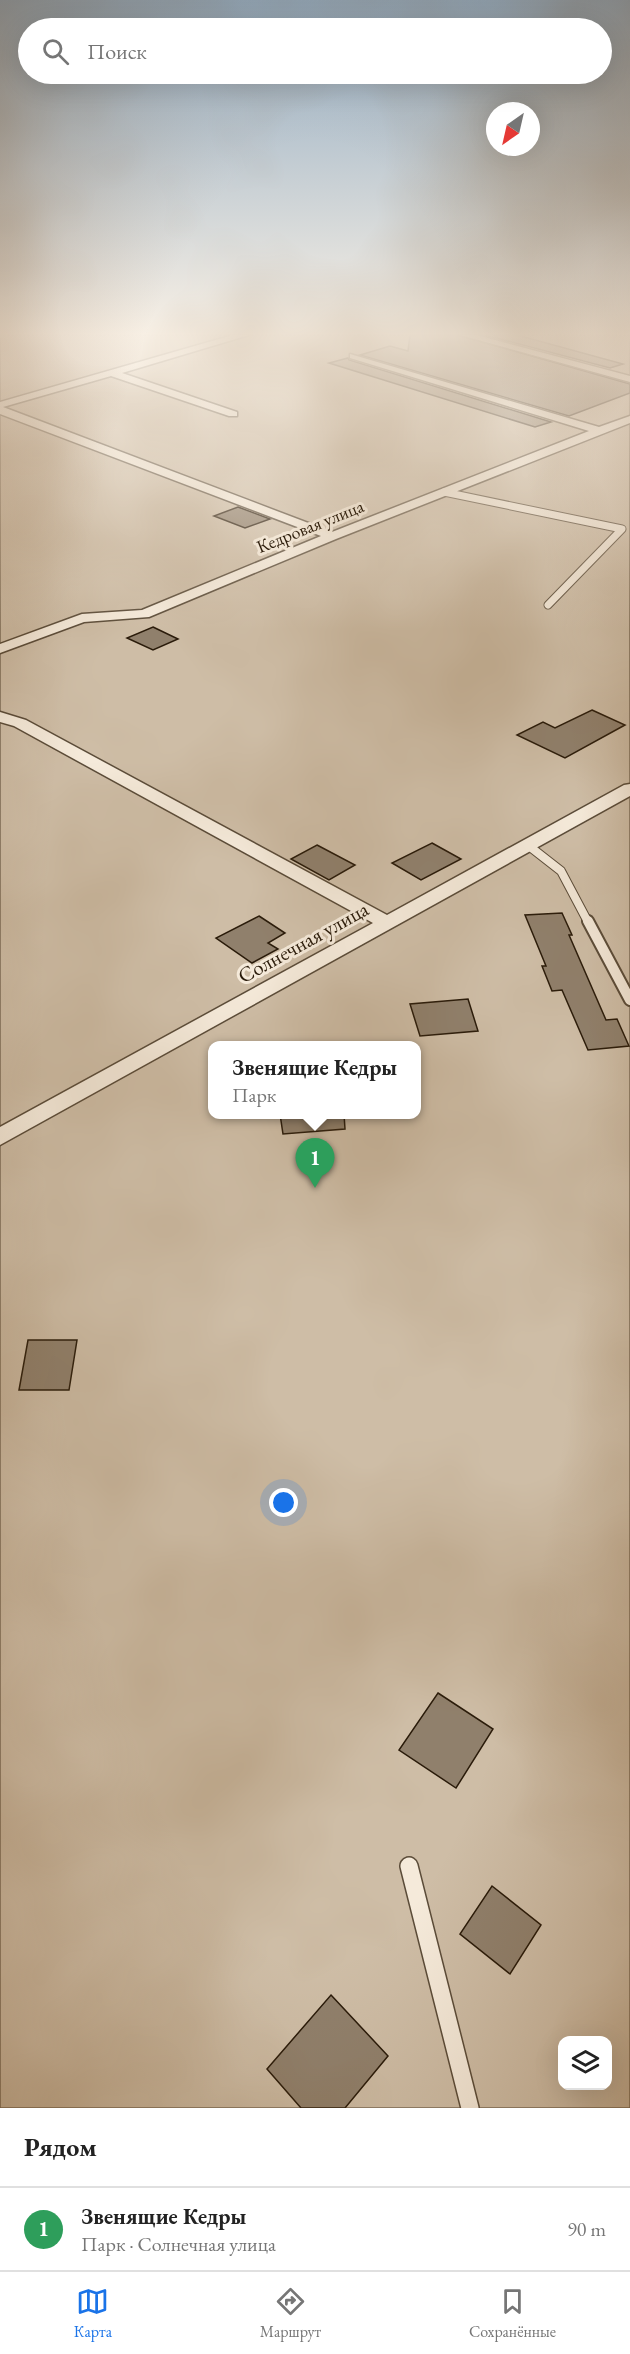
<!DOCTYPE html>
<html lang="ru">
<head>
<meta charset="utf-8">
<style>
  body { margin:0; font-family:"EB Garamond",serif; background:#f6f6f6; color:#222 }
  .controls { position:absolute; right:18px; bottom:18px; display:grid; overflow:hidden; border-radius:12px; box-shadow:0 6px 24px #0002 }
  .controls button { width:54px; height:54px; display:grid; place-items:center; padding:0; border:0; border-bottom:2px solid #e0e0e0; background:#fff; color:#222; font:30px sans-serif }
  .compass { position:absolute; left:486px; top:102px; width:54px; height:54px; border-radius:50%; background:#fff; box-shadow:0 6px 24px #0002; rotate:214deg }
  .you { position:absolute; left:284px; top:1503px; width:21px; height:21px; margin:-15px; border:4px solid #fff; border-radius:50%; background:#1a73e8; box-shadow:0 0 0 9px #1a73e833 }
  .badge { display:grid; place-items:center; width:39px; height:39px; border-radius:50%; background:#1a73e8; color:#fff; font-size:20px; font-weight:700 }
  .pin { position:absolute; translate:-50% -50px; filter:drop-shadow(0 2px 3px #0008) }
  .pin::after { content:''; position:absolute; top:32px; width:21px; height:18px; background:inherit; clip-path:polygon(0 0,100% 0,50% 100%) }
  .popup { position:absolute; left:208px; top:1041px; width:213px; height:78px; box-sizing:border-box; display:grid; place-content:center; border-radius:12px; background:#fff; filter:drop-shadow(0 2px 4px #0005); font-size:20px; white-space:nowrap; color:#767676 }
  .popup b { font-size:22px; color:#222 }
  .popup::after { content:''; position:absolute; left:50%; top:100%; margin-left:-12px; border:12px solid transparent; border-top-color:#fff }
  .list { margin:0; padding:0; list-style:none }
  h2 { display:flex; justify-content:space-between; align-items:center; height:78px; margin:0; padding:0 24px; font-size:26px }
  h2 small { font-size:20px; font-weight:400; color:#767676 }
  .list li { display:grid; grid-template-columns:39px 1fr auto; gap:18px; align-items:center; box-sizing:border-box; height:84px; padding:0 24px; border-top:2px solid #e0e0e0 }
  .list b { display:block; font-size:22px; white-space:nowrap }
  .list p { margin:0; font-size:20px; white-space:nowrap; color:#767676 }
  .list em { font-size:20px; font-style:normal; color:#767676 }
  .icon { flex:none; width:33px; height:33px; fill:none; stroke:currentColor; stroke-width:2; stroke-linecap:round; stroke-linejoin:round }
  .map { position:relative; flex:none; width:630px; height:2108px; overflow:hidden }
  .search { position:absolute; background:#fff; box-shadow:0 6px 24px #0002; left:18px; right:18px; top:18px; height:66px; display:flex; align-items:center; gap:15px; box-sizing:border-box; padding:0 21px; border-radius:33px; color:#767676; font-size:22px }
  .sheet { height:162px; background:#fff }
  nav { display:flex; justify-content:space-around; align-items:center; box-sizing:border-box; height:84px; border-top:2px solid #e0e0e0; background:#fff; font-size:16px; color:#767676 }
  nav a { display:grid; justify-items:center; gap:3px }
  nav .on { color:#1a73e8 }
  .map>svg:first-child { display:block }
</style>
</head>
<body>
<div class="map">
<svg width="630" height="2108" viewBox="0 0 630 2108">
  <rect width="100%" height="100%" fill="#efdec6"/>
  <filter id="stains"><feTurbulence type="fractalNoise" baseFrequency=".00333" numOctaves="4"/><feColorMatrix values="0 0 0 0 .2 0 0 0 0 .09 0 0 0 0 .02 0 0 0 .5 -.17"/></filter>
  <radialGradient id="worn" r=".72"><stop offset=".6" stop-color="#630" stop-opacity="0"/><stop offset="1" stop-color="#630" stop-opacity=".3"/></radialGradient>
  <path fill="#cebda6" stroke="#7c6c58" stroke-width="1.5" fill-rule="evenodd" d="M0,335H630V2108H0ZM213,1046H417V1114H213ZM562,2040H608V2086H562Z"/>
  <g fill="#90806c" stroke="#2a1b0a" stroke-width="1.5">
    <polygon points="410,335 458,335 630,384 630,393 569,416 360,355 390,346 408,351"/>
    <polygon points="485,335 517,335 623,364 610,368"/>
    <polygon points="348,358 349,360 551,422 535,427 329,363"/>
    <polygon points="238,507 270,519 245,528 214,516"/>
    <polygon points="153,627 178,639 153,650 127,638"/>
    <polygon points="592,710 625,725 565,758 517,735 543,722 555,728"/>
    <polygon points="432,843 461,859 421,880 392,863"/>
    <polygon points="317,845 355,865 329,880 291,859"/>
    <polygon points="562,913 572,935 569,935 606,1020 617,1019 629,1046 588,1050 562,990 552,991 542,966 546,966 525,915"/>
    <polygon points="259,916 285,933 268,943 278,949 252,963 216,938"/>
    <polygon points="468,999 478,1031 420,1036 410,1004"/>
    <polygon points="280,1114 344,1114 345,1129 283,1134"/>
    <polygon points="28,1340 77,1340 69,1390 19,1390"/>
    <polygon points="438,1693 493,1729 456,1788 399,1750"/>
    <polygon points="492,1886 541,1925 510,1974 460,1934"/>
    <polygon points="331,1995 388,2056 345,2108 301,2108 267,2069"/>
  </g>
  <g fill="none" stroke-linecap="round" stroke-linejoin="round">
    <defs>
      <polyline id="lane-far3" points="444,492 622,529 548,605"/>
      <polyline id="lane-far2" points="529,846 561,871 588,922"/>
      <polyline id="lane-far1" points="588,921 630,1000"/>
      <polyline id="lane" points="409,1866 470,2108"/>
      <g id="street">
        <polygon points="233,335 249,335 122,373 237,412 237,416 229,416 111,376 3,407 332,532 589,431 350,358 350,354 599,427 630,416 630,423 336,539 149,617 84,622 0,653 0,644 82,614 142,610 321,536 0,414 0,402"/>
        <polygon points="460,335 476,335 630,376 630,382"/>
        <polygon points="0,712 26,720 387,915 624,785 630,784 630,796 0,1145 0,1127 373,923 14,726 0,722"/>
      </g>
    </defs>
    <use href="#lane-far3" stroke="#5b4c39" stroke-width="9"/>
    <use href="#lane-far2" stroke="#5b4c39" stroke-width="10"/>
    <use href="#lane-far1" stroke="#5b4c39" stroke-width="14"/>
    <use href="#lane" stroke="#5b4c39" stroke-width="20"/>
    <use href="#street" stroke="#5b4c39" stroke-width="3"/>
    <use href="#lane-far3" stroke="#f5eada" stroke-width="7"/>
    <use href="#lane-far2" stroke="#f5eada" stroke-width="8"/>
    <use href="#lane-far1" stroke="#f5eada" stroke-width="10"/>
    <use href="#lane" stroke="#f5eada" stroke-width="17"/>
    <use href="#street" fill="#f5eada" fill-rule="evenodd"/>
  </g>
  <linearGradient id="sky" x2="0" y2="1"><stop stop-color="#90aac1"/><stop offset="0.53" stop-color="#f8f0e5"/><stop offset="1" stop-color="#f8f0e5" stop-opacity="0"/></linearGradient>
  <rect width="630" height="630" fill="url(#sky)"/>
  <g text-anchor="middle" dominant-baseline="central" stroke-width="6" stroke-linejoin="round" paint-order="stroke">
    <g font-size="18" fill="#2a1b0a" stroke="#f5eada">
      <text transform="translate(310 526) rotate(-22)">Кедровая улица</text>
    </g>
    <g font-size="21" fill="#2a1b0a" stroke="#f5eada">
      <text transform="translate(303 942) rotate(-29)">Солнечная улица</text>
    </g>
  </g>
  <rect width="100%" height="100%" filter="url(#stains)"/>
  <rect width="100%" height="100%" fill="url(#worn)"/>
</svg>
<div class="controls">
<button><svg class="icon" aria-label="layers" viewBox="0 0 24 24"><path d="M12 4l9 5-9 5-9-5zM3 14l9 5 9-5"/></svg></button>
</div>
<svg class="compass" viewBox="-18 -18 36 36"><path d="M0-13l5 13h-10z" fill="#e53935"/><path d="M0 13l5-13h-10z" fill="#767676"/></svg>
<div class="you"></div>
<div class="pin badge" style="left:315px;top:1188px;background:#2e9e5b">1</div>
<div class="popup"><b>Звенящие Кедры</b>Парк</div>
<div class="search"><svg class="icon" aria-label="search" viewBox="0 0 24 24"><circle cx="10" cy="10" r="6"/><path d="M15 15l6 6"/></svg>Поиск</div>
</div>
<section class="sheet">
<h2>Рядом<small></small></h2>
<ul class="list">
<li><span class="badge" style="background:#2e9e5b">1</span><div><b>Звенящие Кедры</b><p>Парк · Солнечная улица</p></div><em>90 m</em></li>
</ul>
</section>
<nav>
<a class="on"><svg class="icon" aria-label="map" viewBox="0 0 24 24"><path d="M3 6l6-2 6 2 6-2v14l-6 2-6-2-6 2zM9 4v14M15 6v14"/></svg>Карта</a>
<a><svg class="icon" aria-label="directions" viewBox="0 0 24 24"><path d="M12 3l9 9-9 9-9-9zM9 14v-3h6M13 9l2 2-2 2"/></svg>Маршрут</a>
<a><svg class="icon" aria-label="saved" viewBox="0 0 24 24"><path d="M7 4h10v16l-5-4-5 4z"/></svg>Сохранённые</a>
</nav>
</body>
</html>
